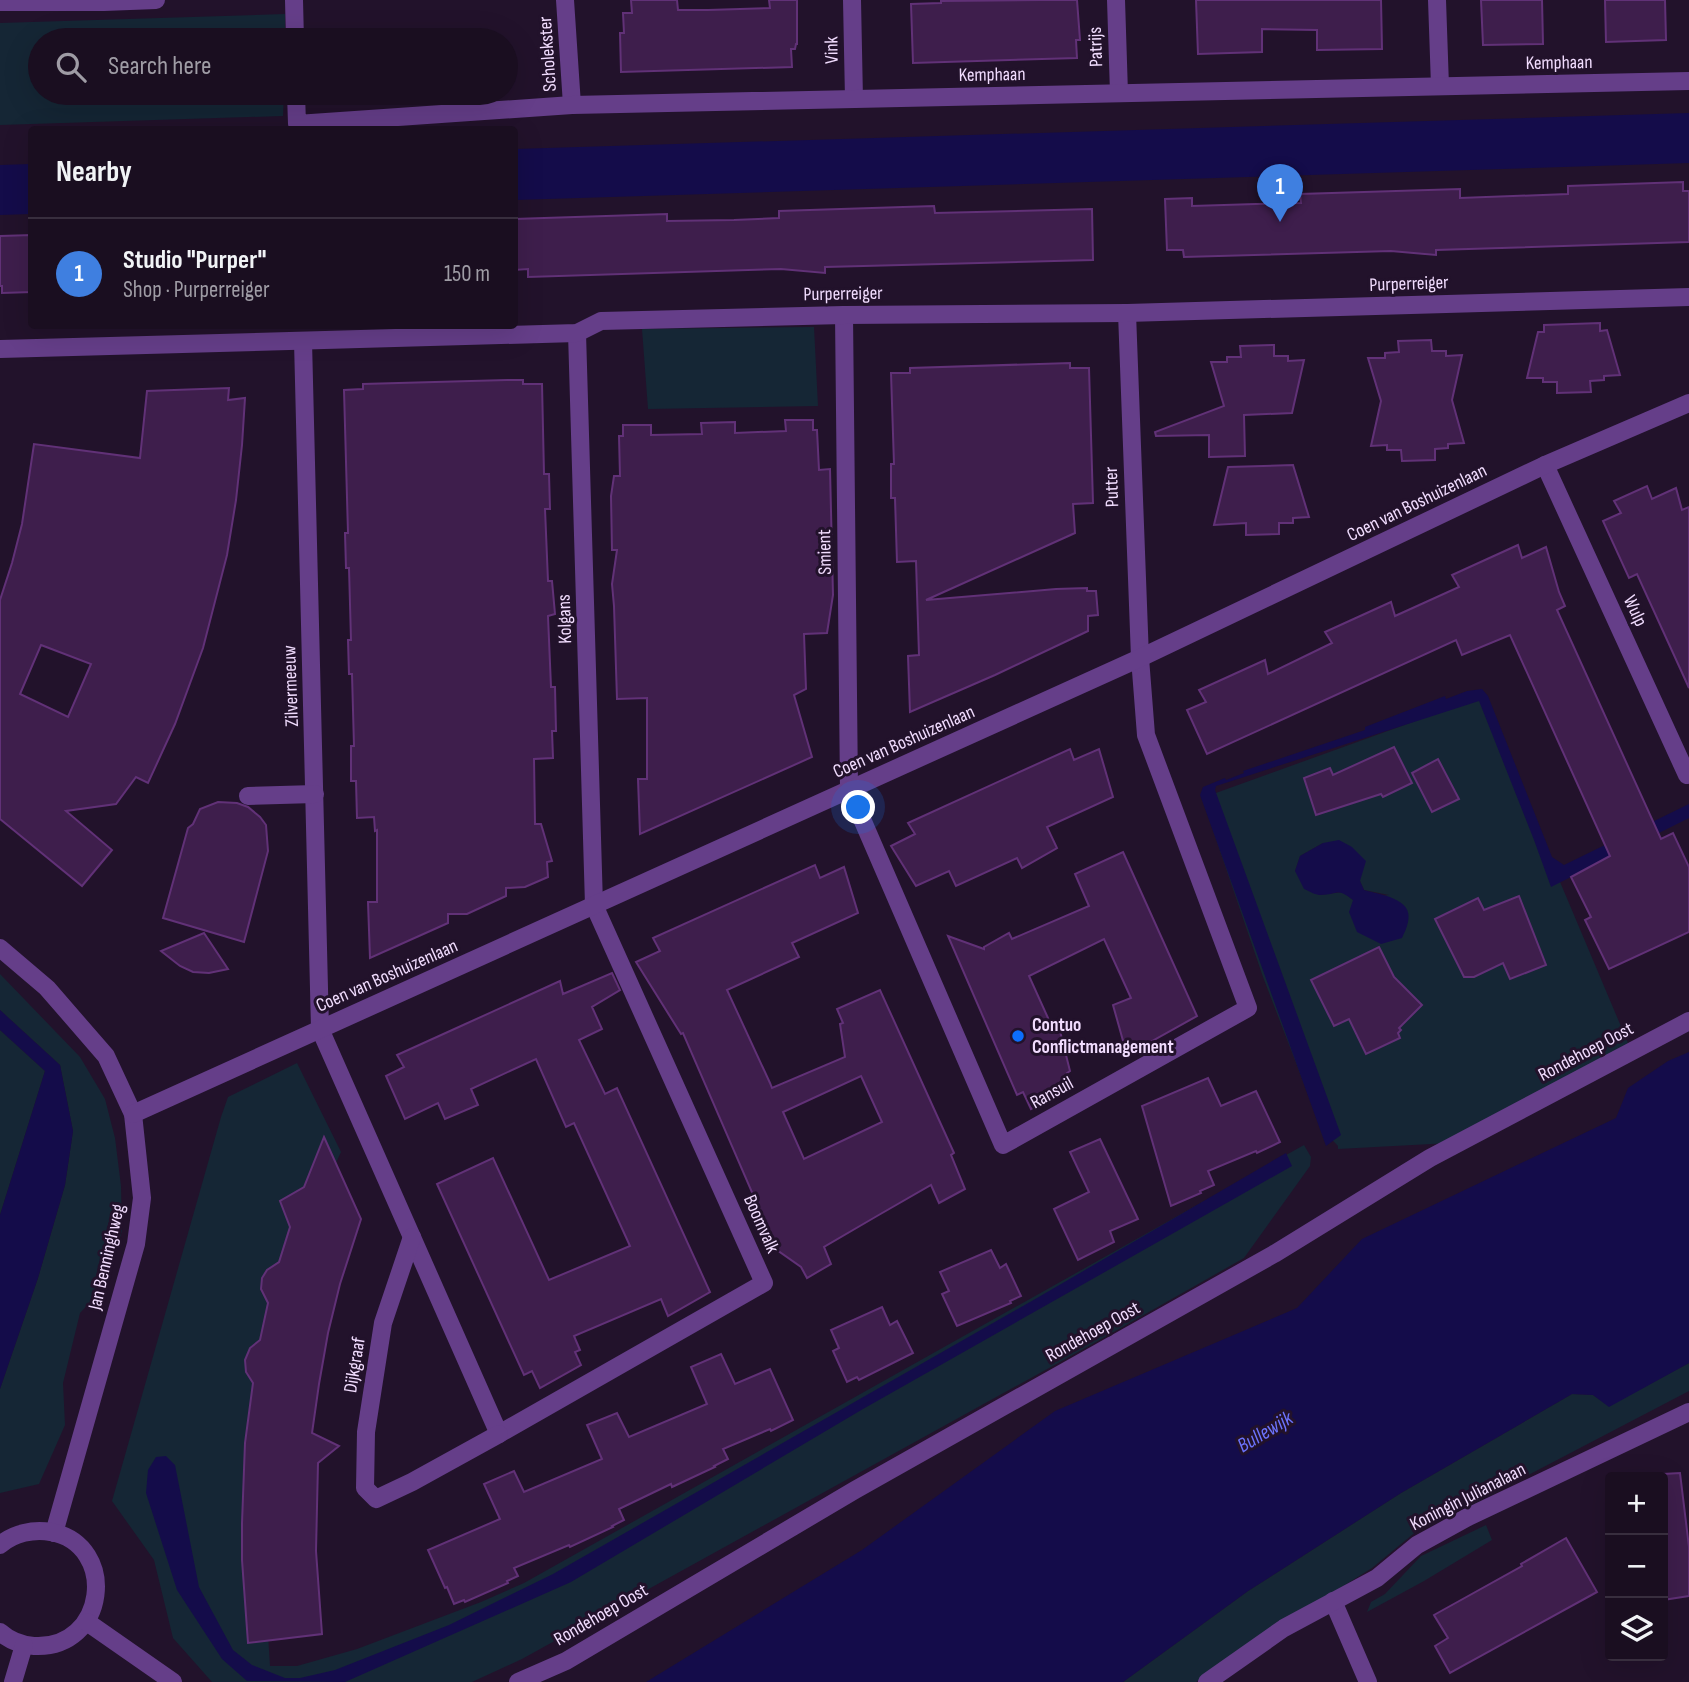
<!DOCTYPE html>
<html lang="en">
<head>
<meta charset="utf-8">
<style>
  body { margin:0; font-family:"Sofia Sans Condensed",sans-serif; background:#231729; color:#f1f3f6 }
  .controls { position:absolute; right:21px; bottom:21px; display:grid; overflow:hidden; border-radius:7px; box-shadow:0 7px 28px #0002 }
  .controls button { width:63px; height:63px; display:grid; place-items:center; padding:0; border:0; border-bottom:2px solid #382e3e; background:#1a0e20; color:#f1f3f6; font:35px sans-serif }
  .you { position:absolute; left:859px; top:808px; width:24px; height:24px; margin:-18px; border:5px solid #fff; border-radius:50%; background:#1a73e8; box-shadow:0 0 0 10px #1a73e833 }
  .badge { display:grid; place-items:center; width:46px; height:46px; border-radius:50%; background:#0c6efb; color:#fff; font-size:23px; font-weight:700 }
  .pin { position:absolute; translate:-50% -58px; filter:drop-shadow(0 2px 4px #0008) }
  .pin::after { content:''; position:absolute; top:37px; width:24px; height:21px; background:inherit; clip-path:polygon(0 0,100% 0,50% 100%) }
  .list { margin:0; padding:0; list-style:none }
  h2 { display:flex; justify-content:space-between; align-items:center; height:91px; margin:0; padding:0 28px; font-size:30px }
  h2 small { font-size:23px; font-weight:400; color:#9f9ca5 }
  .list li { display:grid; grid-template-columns:46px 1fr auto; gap:21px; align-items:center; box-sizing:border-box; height:112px; padding:0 28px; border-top:2px solid #382e3e }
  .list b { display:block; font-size:26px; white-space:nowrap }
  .list p { margin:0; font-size:23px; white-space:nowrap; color:#9f9ca5 }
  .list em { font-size:23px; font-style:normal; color:#9f9ca5 }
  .icon { flex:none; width:38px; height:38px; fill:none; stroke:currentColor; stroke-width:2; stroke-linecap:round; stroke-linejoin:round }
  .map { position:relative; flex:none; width:1689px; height:1682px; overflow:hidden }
  .search { position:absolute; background:#1a0e20; box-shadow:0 7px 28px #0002; left:28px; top:28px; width:490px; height:77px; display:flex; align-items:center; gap:18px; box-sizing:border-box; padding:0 24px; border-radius:38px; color:#9f9ca5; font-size:26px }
  .panel { position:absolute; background:#1a0e20; box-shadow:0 7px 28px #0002; left:28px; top:126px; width:490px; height:203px; border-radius:7px }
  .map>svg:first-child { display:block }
</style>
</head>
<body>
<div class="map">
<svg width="1689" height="1682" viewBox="0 0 1689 1682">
  <rect width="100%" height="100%" fill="#22122b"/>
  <g fill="#152635" fill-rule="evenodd">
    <polygon points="285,14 285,40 40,40 40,93 284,93 283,116 0,125 0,23"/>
    <polygon points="814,327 818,406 648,409 642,329"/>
    <path d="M1482,697L1628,1043L1450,1143L1338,1149V1146L1321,1128L1263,977L1202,798ZM1323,843L1360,881L1364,890L1389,895L1353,900L1343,892L1319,895L1295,871L1300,856Z"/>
    <polygon points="0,974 80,1057 105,1099 115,1138 121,1186 122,1231 106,1285 80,1313 63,1383 65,1425 39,1484 0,1493 0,1389 38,1278 65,1185 73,1131 60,1065 0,1010"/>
    <polygon points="0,1030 45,1071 0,1215"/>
    <polygon points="297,1063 341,1152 326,1184 262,1538 270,1666 297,1666 357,1649 481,1602 524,1583 1304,1145 1311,1157 1310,1166 1244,1258 1096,1342 522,1659 472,1682 212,1682 173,1638 154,1560 112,1501 221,1117 228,1097"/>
    <polygon points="1689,1363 1689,1391 1473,1504 1424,1525 1372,1568 1289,1620 1196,1682 1123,1682 1248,1591 1401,1493 1572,1394 1593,1395 1609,1406"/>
    <polygon points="1486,1525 1492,1540 1424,1581 1367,1612 1371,1602 1385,1594 1421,1556"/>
  </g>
  <g fill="#140c4a">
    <polygon points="1689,113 1689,163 515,200 515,149"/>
    <polygon points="31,164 31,214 0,215 0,165"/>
    <polygon points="1482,689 1488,696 1552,857 1564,865 1689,804 1689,818 1551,887 1534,840 1479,701 1216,786 1215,790 1341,1135 1326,1146 1200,795 1203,787 1225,778 1226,780 1244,773 1243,771 1365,730 1365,727 1445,696 1446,699 1467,691"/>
    <path d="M1339,840L1352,847L1366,861L1360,881L1364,890C1380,895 1414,898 1408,922C1407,928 1404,933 1402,938L1381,944L1357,932L1349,912L1353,900C1336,887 1338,895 1320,895C1315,895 1309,891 1304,889L1295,871L1300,856L1323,843Z"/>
    <polygon points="0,1010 60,1065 73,1131 65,1185 38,1278 0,1389 0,1215 45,1071 0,1030"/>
    <polygon points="1689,1052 1689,1363 1609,1407 1593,1395 1572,1394 1401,1493 1248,1591 1123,1682 646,1682 862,1550 1055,1411 1297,1308 1362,1239 1616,1118 1628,1088 1668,1061"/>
    <polygon points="1286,1153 1292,1166 863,1409 571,1582 345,1682 247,1681 222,1659 177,1590 146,1493 148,1470 156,1457 166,1456 175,1465 199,1587 233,1650 252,1665 285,1678 300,1678 335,1670 449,1625 553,1574 1037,1298"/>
  </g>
  <g fill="#3e1e4c" stroke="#613177" stroke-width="2" fill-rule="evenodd">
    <polygon points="631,0 677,0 678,10 708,10 770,8 769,0 797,0 797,44 796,44 795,49 791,49 792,67 621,72 620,33 624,33 623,13 632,13"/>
    <polygon points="1041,0 1077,0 1080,40 1076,40 1077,58 913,63 911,4 941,3 941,1"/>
    <polygon points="1196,0 1381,0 1382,49 1317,50 1317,30 1262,29 1262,52 1198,54"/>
    <polygon points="1481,0 1542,0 1543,44 1483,45"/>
    <polygon points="1605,0 1665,0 1666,40 1606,42"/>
    <polygon points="1683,182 1683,191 1689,191 1689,242 1436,250 1436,255 1391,251 1184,257 1183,250 1167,250 1165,199 1192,198 1192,206 1256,204 1301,203 1300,194 1460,189 1460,198 1568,194 1568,186"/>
    <polygon points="934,206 935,213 1092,209 1093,260 825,267 825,273 781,269 528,277 528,269 514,270 514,219 667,214 667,221 734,220 779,218 779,211"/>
    <polygon points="32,235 32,292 2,293 2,286 0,286 0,236"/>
    <polygon points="1600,323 1600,331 1607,330 1620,375 1604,376 1604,380 1590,381 1591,392 1557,393 1557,382 1543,382 1543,378 1527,378 1538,332 1544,332 1544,325"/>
    <polygon points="1431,340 1432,351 1446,351 1446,356 1462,355 1452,400 1464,443 1448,444 1448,448 1435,449 1435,460 1402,461 1401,450 1387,450 1387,445 1371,446 1381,401 1368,358 1385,358 1385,353 1399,352 1398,341"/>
    <polygon points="1274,345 1274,356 1288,356 1288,361 1304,360 1292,413 1244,415 1245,456 1209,457 1209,435 1156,436 1155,432 1224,406 1211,362 1227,362 1227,357 1241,357 1240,346"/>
    <polygon points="1070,363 1070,368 1089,368 1093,503 1073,504 1075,533 926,600 1056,589 1087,588 1087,591 1096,591 1098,615 1088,616 1088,631 995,675 910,712 908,656 919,655 916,561 897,562 895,498 891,498 891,464 894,464 891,373 910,373 910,368"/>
    <polygon points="507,380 523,380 523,384 542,384 544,474 549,474 550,509 545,509 548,581 552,581 555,614 548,616 551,687 555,687 556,731 552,731 553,758 534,759 535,824 541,824 552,861 547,862 548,877 525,887 506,888 506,896 467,914 448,914 448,923 370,958 368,902 377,902 377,830 375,831 374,817 357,818 356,781 351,781 351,746 354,746 352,674 349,674 348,640 351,640 349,568 346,568 345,533 348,533 344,390 363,389 363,384"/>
    <path d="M229,388L228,400L245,398L242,445L236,500L227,555L203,648L175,724L148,783L136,777L116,804L66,811L112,850L82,886L0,819V600L12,563L22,524L34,444L140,458L147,391ZM41,645L91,664L68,717L20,694Z"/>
    <polygon points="785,420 813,420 813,430 817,430 819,470 830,469 833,595 827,633 804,634 806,689 794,695 812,757 640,834 638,779 647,779 647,698 617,699 614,606 612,584 617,550 612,550 611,496 614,476 620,476 619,436 623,436 623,425 651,425 651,435 702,434 701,423 735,422 735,433 786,431"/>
    <polygon points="1293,465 1309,517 1293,518 1293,523 1279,523 1279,534 1246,535 1246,523 1214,525 1228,467"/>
    <polygon points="1647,486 1652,499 1676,488 1682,510 1689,507 1689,688 1637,574 1629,578 1603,521 1621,513 1614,501"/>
    <polygon points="1518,545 1522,558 1546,547 1559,592 1565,606 1557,610 1661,839 1673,833 1689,867 1689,932 1609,969 1585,920 1591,917 1571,877 1610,856 1510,635 1462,655 1456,640 1207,754 1187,710 1206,702 1199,690 1265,660 1268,674 1332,643 1325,632 1391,602 1395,616 1459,587 1452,575"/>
    <polygon points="1394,747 1412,783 1383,797 1381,794 1316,815 1304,778 1330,768 1333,775"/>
    <polygon points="1070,749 1074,760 1099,749 1113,797 1047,827 1057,848 1022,868 1017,858 956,886 949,871 916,886 891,846 915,834 908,823"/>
    <polygon points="1438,759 1459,799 1432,812 1412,773"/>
    <polygon points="218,802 237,803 248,807 260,817 266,825 268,851 244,942 163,918 188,828 193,824 200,809"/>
    <polygon points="1123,852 1197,1016 1127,1055 1113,1005 1131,998 1104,939 1029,976 1053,1029 1059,1027 1070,1071 1067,1073 1073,1086 1031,1109 1023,1092 1017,1095 948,936 984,949 984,947 1009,933 1012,939 1089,906 1075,874"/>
    <path d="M815,865L820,878L844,867L858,913L792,943L799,957L727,990L770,1083L772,1088L845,1057L840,1024L843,1023L837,1009L880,990L954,1153L951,1155L965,1189L939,1203L931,1185L877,1216L824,1247L831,1264L807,1278L801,1267L777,1250L683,1033L681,1034L636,962L660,951L653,938ZM861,1076L882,1122L804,1159L783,1112Z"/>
    <polygon points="1519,896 1546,965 1510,979 1503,963 1474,977 1464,977 1435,919 1478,898 1484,910"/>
    <polygon points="204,933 228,969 209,973 193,972 180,966 161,951"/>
    <polygon points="1379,947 1394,977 1422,1005 1399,1028 1401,1030 1398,1033 1400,1038 1366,1054 1349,1019 1334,1026 1311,980"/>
    <polygon points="612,973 620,990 592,1007 602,1029 579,1040 605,1094 617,1088 710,1292 668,1316 661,1299 574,1336 580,1350 575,1352 581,1365 540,1388 532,1371 524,1375 437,1184 493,1158 549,1280 630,1246 574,1123 566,1127 536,1059 471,1089 478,1105 445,1119 438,1103 405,1119 386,1076 404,1067 397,1055 461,1026 560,981 563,994"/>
    <polygon points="1208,1078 1221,1106 1256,1091 1280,1142 1257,1153 1256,1151 1208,1171 1214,1185 1200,1191 1201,1193 1171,1206 1142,1106"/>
    <polygon points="324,1137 361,1219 340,1284 328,1333 319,1384 312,1433 339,1446 318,1463 316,1551 322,1634 248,1643 242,1560 242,1523 245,1443 253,1383 246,1372 245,1360 250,1348 260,1340 268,1303 261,1289 262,1278 267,1270 279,1262 290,1227 280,1201 304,1187"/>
    <polygon points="1100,1139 1138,1219 1110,1231 1114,1242 1078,1260 1054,1209 1089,1192 1070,1152"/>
    <polygon points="991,1250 1000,1268 1006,1264 1021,1296 1010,1301 1011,1303 957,1326 942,1294 949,1291 940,1272"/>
    <polygon points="882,1307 890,1325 897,1321 913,1353 859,1380 857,1377 847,1382 833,1351 839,1348 831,1330"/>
    <polygon points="721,1354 735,1384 770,1369 793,1420 771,1431 770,1429 723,1449 728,1459 714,1466 715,1467 672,1487 671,1484 619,1509 624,1520 612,1526 613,1527 570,1547 569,1545 514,1568 518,1576 507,1581 508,1583 465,1602 464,1600 454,1604 447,1587 445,1588 428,1550 500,1519 484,1484 514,1471 524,1492 602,1459 587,1425 617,1413 629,1437 707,1404 691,1367"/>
    <polygon points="1680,1473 1689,1547 1689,1596 1663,1600 1663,1474"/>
    <polygon points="1566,1538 1597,1592 1450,1673 1435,1646 1448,1638 1434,1615 1522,1566 1521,1564"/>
  </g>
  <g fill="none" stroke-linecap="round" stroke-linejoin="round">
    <g stroke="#653e89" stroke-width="18">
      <polyline points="294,0 295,40"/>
      <polyline points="565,0 572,105"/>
      <polyline points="852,0 854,99"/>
      <polyline points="1116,0 1119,93"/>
      <polyline points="1437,0 1440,86"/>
      <polyline points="0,2 104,2 156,0"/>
      <polyline points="296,93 297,124 572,105 1689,81"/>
      <polyline points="844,315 849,789 1003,1145 1248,1008 1146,735 1140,658 1127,313"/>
      <polyline points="303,341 320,1029 499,1434 764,1283 594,905 577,333"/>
      <polyline points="0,349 577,333 601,321 844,315 1127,313 1689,297"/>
      <polyline points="1545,465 1687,775"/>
      <polyline points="248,796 315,794"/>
      <polyline points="0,948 47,988 106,1056 133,1114 142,1198 136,1244 54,1533"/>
      <polyline points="133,1114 1140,658 1545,465 1689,403"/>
      <polyline points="412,1237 383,1323 366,1432 365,1488 376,1499 412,1482 499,1434"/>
      <path d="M0,1545C14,1533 33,1529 51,1532C119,1545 107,1650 34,1646C21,1645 10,1641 0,1632"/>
      <polyline points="1333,1601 1368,1682"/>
      <polyline points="87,1622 173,1682"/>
      <polyline points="13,1682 24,1645"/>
      <polyline points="518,1682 566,1661 855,1490 1274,1254 1430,1158 1689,1021"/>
      <polyline points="1207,1682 1284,1628 1377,1578 1417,1545 1466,1518 1689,1412"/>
    </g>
  </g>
  <circle fill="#0c6efb" stroke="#22122b" stroke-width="2.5" cx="1018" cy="1036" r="7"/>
  <g text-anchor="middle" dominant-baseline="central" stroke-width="6" stroke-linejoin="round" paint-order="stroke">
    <g font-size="19" fill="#f1dcfe" stroke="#22122b">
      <text transform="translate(1096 47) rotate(-92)">Patrijs</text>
      <text transform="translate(832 50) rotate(-91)">Vink</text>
      <text transform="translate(548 54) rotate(-94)">Scholekster</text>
      <text transform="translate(1559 63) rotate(-1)">Kemphaan</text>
      <text transform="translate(992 75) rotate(-1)">Kemphaan</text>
      <text transform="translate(1409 284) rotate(-2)">Purperreiger</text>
      <text transform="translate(843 294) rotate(-1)">Purperreiger</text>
      <text transform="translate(1112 487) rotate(-92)">Putter</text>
      <text transform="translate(1417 503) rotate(-26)">Coen van Boshuizenlaan</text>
      <text transform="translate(825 552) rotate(-91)">Smient</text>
      <text transform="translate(1635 611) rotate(65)">Wulp</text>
      <text transform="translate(565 619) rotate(-92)">Kolgans</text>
      <text transform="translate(291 686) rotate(-92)">Zilvermeeuw</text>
      <text transform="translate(904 742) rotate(-24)">Coen van Boshuizenlaan</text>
      <text transform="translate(387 976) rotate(-24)">Coen van Boshuizenlaan</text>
      <text transform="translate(1586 1052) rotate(-28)">Rondehoep Oost</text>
      <text transform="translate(1052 1093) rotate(-29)">Ransuil</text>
      <text transform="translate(761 1224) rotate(66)">Boomvalk</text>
      <text transform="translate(107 1257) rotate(-77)">Jan Benninghweg</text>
      <text transform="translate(1093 1332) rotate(-29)">Rondehoep Oost</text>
      <text transform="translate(355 1365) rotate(-81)">Dijkgraaf</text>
      <text transform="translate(1468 1497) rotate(-27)">Koningin Julianalaan</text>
      <text transform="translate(601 1615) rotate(-30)">Rondehoep Oost</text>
    </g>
    <g font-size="19" font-weight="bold" fill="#f1dcfe" stroke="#22122b" text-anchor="start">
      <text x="1032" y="1025">Contuo<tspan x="1032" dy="22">Conflictmanagement</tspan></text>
    </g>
    <g font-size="21" font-style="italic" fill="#6c73fc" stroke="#22122b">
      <text transform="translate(1265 1432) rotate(-31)">Bullewijk</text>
    </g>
  </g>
</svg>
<div class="controls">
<button>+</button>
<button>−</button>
<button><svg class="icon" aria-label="layers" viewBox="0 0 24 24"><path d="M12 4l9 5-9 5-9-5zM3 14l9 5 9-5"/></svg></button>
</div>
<div class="you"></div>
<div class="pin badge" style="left:1280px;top:222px;background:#3f7fe0">1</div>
<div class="search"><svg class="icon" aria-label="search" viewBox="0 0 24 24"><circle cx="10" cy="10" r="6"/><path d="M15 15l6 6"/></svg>Search here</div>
<section class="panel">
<h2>Nearby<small></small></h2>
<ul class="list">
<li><span class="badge" style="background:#3f7fe0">1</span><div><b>Studio &quot;Purper&quot;</b><p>Shop · Purperreiger</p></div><em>150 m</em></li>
</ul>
</section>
</div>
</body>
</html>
